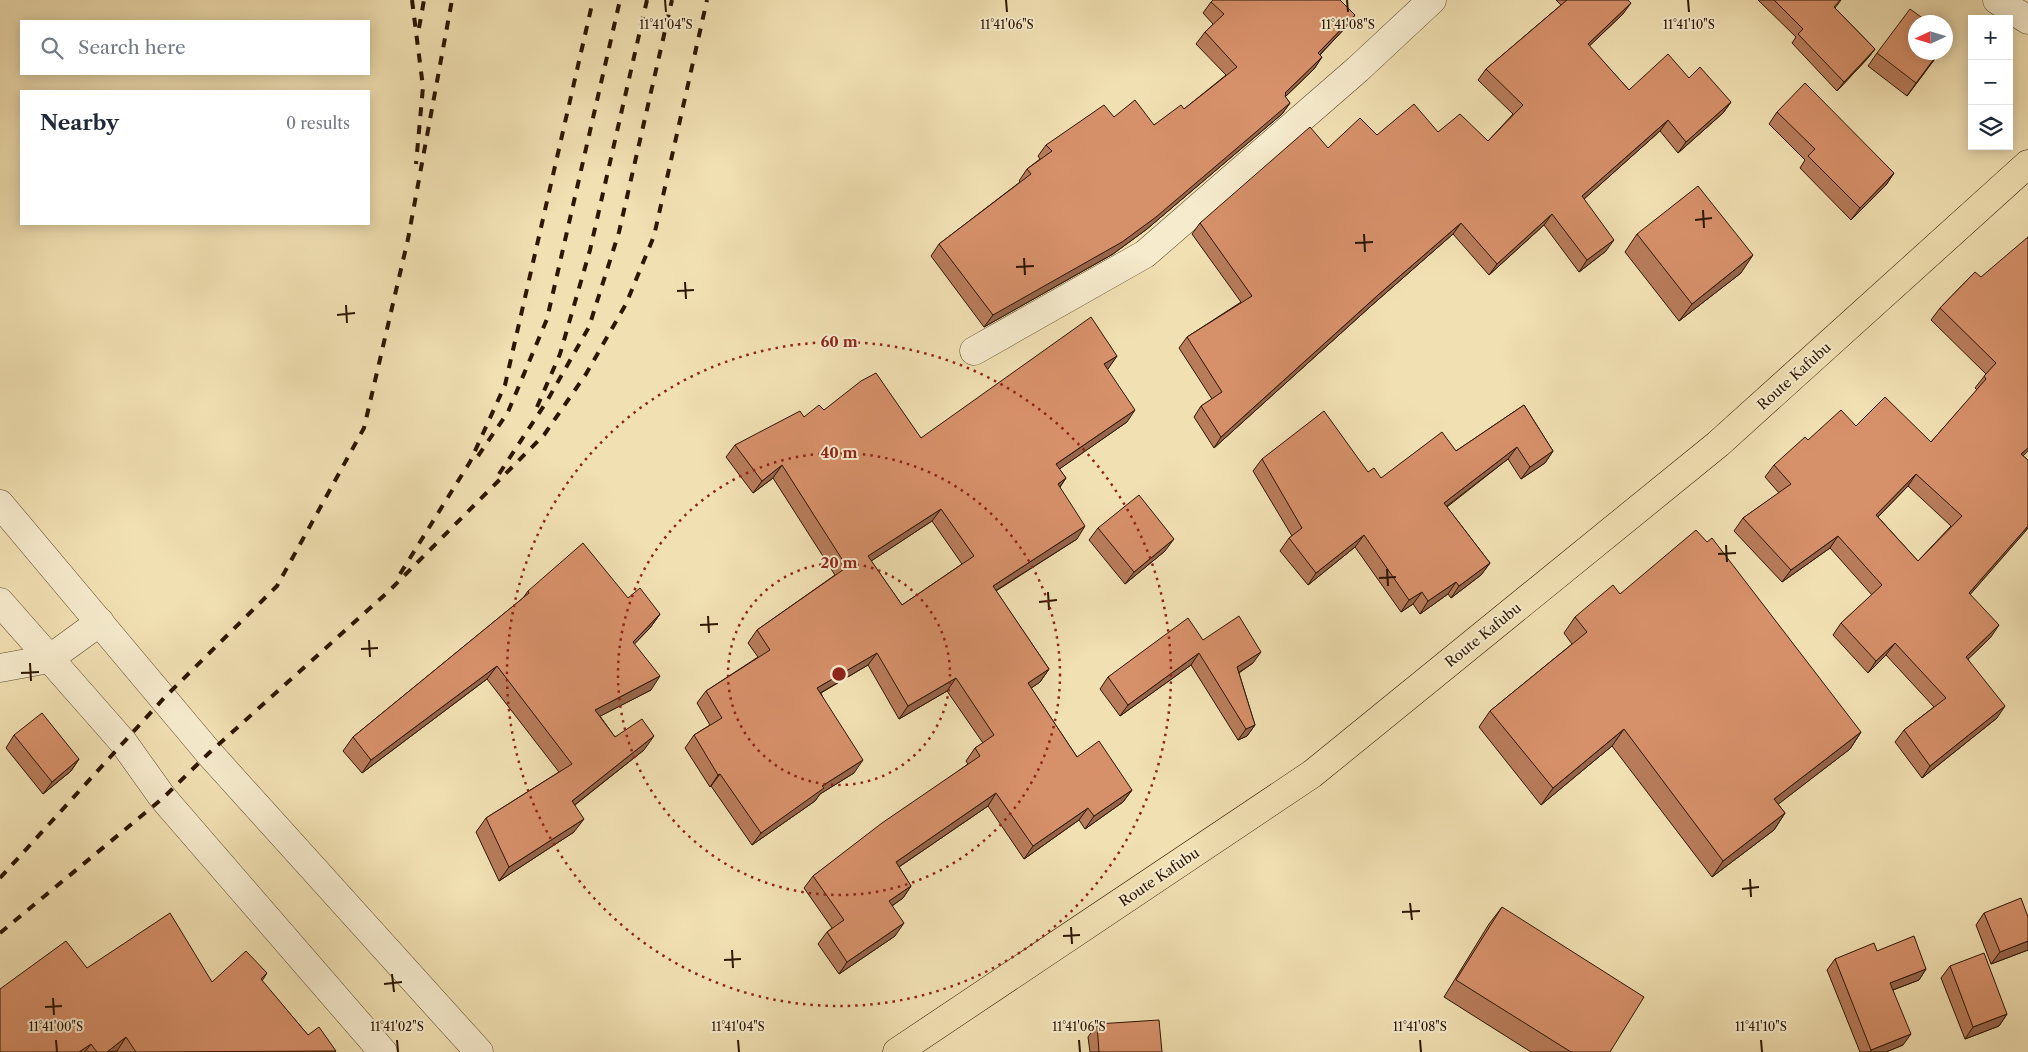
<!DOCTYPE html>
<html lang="en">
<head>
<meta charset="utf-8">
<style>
  body { margin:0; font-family:"Libre Caslon Text",serif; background:#f6f6f7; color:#1f2937 }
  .controls { position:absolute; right:15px; top:15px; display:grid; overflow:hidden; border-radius:0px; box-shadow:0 2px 12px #0003 }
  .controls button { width:45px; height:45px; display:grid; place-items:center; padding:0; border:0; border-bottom:1px solid #e0e1e3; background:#fff; color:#1f2937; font:25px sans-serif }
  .compass { position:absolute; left:1908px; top:15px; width:45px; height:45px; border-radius:50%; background:#fff; box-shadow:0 2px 12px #0003; rotate:266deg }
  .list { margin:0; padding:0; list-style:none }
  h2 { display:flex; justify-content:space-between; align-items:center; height:65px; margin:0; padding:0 20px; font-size:21px }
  h2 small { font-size:16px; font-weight:400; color:#747a83 }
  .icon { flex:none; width:28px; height:28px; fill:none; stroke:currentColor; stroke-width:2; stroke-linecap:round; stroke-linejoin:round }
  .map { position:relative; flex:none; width:2028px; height:1052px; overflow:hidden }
  .search { position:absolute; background:#fff; box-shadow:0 2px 12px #0003; left:20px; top:20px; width:350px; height:55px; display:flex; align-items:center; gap:12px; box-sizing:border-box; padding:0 18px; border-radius:0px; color:#747a83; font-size:19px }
  .panel { position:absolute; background:#fff; box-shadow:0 2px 12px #0003; left:20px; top:90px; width:350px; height:135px; border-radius:0px }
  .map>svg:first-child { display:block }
</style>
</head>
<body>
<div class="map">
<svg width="2028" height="1052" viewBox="0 0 2028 1052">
  <rect width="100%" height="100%" fill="#f1e0b2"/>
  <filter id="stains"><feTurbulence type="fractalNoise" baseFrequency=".004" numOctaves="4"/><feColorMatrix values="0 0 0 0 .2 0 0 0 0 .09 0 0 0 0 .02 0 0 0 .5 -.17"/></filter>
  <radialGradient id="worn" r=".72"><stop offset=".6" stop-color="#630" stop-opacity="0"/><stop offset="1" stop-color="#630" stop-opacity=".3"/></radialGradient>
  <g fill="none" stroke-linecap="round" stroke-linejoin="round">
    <defs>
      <g id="minor">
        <polyline points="1997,0 2028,20"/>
        <polyline points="974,351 1145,254 1358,69 1432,0"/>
        <polyline points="0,504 209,753 479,1052"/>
        <polyline points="0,602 123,742 163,798 383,1052"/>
        <polyline points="0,668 49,659 100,622"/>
      </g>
      <polyline id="major" points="897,1052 1312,774 1718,444 2028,164"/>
    </defs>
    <use href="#minor" stroke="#5e482c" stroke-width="29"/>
    <use href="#major" stroke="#2d1600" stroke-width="29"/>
    <use href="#minor" stroke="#f6ebcd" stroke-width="28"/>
    <use href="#major" stroke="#f1e0b2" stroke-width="28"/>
    <g stroke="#2d1600" stroke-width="4" stroke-dasharray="9 9" stroke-linecap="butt">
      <polyline points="412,0 423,87 416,164"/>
      <polyline points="419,28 424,0"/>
      <polyline points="537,407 560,354 590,250 647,0"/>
      <polyline points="478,456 508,412 547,319 620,0"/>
      <polyline points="499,474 547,401 589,327 619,232 672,0"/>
      <polyline points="400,574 470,462 505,385 593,0"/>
      <polyline points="0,878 164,698 277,586 364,428 408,239 452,0"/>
      <polyline points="0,933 163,798 209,753 389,591 544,435 586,374 626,304 654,236 707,0"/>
    </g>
  </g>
  <g fill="#b87c5b" stroke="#2d1600" fill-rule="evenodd">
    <polygon points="1556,0 1628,0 1623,14 1589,46 1629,90 1689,78 1731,102 1723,113 1678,153 1660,131 1584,199 1606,251 1579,272 1544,225 1489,275 1453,234 1371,306 1214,448 1194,417 1201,406 1212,399 1179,348 1187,337 1241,302 1192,234 1200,223 1328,148 1377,135 1438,132 1488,141 1513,114 1478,80 1486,69 1561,5"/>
    <polygon points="1758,0 1841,0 1835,8 1875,49 1868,58 1837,91 1792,43 1796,37"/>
    <polygon points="1211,2 1347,26 1320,55 1322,57 1314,69 1285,97 1290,103 1282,114 1147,229 1113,254 984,327 931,256 939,244 1020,182 1019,181 1027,169 1040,159 1038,156 1046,145 1114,117 1154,125 1184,109 1226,75 1196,44 1205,32 1213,24 1203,13"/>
    <polygon points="1940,52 1907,96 1868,66 1877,53"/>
    <polygon points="1777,112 1894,173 1886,185 1851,220 1800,168 1805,160 1769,124"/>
    <polygon points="1637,234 1741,273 1679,321 1625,252"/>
    <path d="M1975,272L2023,456L2028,460V528L1970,594L1991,637L1968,659L1997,718L1922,778L1895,742L1904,730L1934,707L1886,655L1868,673L1833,635L1841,623L1872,595L1830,548L1782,582L1734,531L1743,518L1779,493L1765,477L1774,465L1808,440L1856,426L1931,442L1977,390L1975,388L1986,374L1931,320L1940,308ZM1908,486L1951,526L1918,561L1878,517Z"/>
    <path d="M1117,356L1107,369L1127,422L1059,469L1066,478L1060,487L1077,539L996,591L1049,669L1040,682L1031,688L1077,757L1132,790L1123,802L1085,829L1079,820L1024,859L988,806L899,867L911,886L903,898L892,906L895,936L839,974L818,944L827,932L832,928L804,888L813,876L968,764L966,761L975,748L983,743L947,691L899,719L868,665L821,693L854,773L820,794L815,801L752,845L711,786L710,787L685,748L694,735L710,725L697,703L706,691L758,657L748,643L757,630L835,575L773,478L753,493L726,457L735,445L804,417L824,410L921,438ZM932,521L962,564L902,605L871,561Z"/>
    <polygon points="1524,405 1553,451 1545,463 1521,479 1508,459 1447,507 1490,563 1481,575 1451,598 1448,594 1420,614 1413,604 1401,612 1355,547 1308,585 1280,551 1289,538 1292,536 1253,471 1262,459 1368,472 1381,478 1456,451"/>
    <polygon points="1098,528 1165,551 1125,584 1089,540"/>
    <polygon points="528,591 628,598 660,614 650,628 634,644 651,690 600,716 615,737 644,750 575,805 574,832 499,881 476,832 486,818 559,772 487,679 362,773 343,751 353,737 523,598"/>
    <polygon points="1620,594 1861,732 1850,749 1778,804 1785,813 1774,830 1712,877 1612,746 1541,805 1479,727 1490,711 1572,644 1564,633 1575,617"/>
    <polygon points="1203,640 1253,663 1239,673 1255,725 1247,736 1238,740 1191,665 1120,716 1100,689 1108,677"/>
    <polygon points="14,735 79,759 71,771 43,794 6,748"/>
    <polygon points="1502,907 1610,1052 1531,1052 1444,997 1489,924"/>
    <polygon points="1984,913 2028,950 1991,964 1976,925"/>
    <polygon points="1877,951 1926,969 1919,980 1893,990 1903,1045 1886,1052 1860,1052 1827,970 1835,959"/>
    <polygon points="1950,966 2007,1014 1999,1026 1965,1039 1941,978"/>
    <polygon points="267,973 262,981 308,1035 336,1052 0,1052 212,982"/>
    <polygon points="1097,1024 1162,1052 1090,1052 1088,1037"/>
  </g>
  <g fill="#96654a" stroke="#2d1600">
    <polygon points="1631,3 1623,14 1580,55 1588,44"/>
    <polygon points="1355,15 1347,26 1310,65 1318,53"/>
    <polygon points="1875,49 1868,58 1837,91 1844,82"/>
    <polygon points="1939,52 1940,52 1907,96 1916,83"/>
    <polygon points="1322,57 1314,69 1285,97 1285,93"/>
    <polygon points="1731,102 1723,113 1678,153 1686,142"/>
    <polygon points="1290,103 1282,114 1147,229 1113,254 984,327 993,315"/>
    <polygon points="1668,120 1660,131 1574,208 1582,196"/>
    <polygon points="1894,173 1886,185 1851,220 1860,208"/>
    <polygon points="1552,214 1544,225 1489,275 1497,264"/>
    <polygon points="1461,223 1453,234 1371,306 1214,448 1221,437 1378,295"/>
    <polygon points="1614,240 1606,251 1579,272 1587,260"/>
    <polygon points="1753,255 1741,273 1679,321 1692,304"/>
    <polygon points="1117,356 1108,369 1095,377 1104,364"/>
    <polygon points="1135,410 1127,422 1048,477 1056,464"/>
    <polygon points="1517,447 1508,459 1435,515 1444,503"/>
    <polygon points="2028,448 2028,451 2013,466 2021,454"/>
    <polygon points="1553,451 1545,463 1521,479 1530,467"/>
    <polygon points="782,465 773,478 753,493 762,481"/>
    <polygon points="1916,474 1908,486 1868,527 1876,515"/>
    <polygon points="1066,478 1057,491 1058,484"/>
    <polygon points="941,509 932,521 859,569 868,556"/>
    <polygon points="1085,526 1077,539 984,598 993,586"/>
    <polygon points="2028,526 2028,528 2024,533 1961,605 1969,593"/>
    <polygon points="1364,535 1355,547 1308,585 1316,573"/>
    <polygon points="1838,536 1830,548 1782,582 1791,570"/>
    <polygon points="1174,539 1165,551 1125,584 1134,572"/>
    <polygon points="1490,563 1481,575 1451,598 1459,586"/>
    <polygon points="1456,582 1448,594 1420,614 1428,601"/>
    <polygon points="1422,592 1413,604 1401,612 1409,600"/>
    <polygon points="660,614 650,628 623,656 633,642"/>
    <polygon points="1999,625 1991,637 1958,669 1966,657"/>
    <polygon points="1895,643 1886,655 1868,673 1876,661"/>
    <polygon points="1261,652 1253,663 1229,679 1237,667"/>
    <polygon points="877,653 868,665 808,700 817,688"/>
    <polygon points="1199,653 1191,665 1120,716 1128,705"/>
    <polygon points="497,666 487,679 362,773 371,760"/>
    <polygon points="1049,669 1040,682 1020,696 1028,683"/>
    <polygon points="660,676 651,690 585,724 595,710"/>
    <polygon points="956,678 947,691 899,719 908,706"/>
    <polygon points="2005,706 1997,718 1922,778 1930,766"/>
    <polygon points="1255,725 1247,736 1238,740 1246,729"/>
    <polygon points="1624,729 1612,746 1541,805 1553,788"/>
    <polygon points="1861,732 1850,749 1763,816 1774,799"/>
    <polygon points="654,736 644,750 563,814 572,801"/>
    <polygon points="79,759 71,771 43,794 52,782"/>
    <polygon points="863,760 854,773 820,794 815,801 752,845 761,833 822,786"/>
    <polygon points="720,774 711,786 710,787 718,775"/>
    <polygon points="1132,790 1123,802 1085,829 1094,816"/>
    <polygon points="996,793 988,806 887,875 896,862"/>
    <polygon points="1088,808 1079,820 1024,859 1033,846"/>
    <polygon points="1785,813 1774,830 1712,877 1723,861"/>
    <polygon points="584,819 574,832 499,881 509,867"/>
    <polygon points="911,886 903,898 880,914 889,901"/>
    <polygon points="904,923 895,936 839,974 847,962"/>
    <polygon points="2028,941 2028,950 1991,964 2000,952"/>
    <polygon points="1926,969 1919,980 1882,994 1890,983"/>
    <polygon points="2007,1014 1999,1026 1965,1039 1973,1027"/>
    <polygon points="1911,1034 1903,1045 1886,1052 1870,1052 1871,1050"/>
    <polygon points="126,1037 117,1051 107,1052"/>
    <polygon points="91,1044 85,1052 79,1052"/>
  </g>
  <g fill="#d6906a" stroke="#2d1600" fill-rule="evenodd">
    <polygon points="1213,0 1340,0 1355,15 1318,53 1322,57 1285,93 1286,94 1285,96 1290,103 1156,217 1122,242 993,315 939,244 1031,174 1027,169 1052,151 1046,145 1104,105 1114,117 1135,100 1154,125 1181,105 1184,109 1237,67 1205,32 1224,14 1211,2"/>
    <polygon points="1567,0 1628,0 1631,3 1588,44 1629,90 1668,54 1689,78 1700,67 1731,102 1686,142 1668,120 1582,196 1614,240 1587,260 1552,214 1497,264 1461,223 1378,295 1221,437 1201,406 1222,392 1187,337 1252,296 1200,223 1310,127 1328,148 1360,118 1377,135 1414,104 1438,132 1460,114 1488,141 1523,105 1486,69"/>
    <polygon points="1774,0 1840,0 1834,7 1875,49 1844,82 1798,34 1803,29"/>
    <polygon points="1910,9 1928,22 1916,22 1916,52 1939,52 1916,83 1877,53"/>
    <polygon points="1946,36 1949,39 1946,44"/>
    <polygon points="1805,83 1894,173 1860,208 1808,156 1815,149 1777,112"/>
    <polygon points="1698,186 1753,255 1692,304 1637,234"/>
    <path d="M2028,237V448L2021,454L2028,460V526L1969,593L1999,625L1966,657L2005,706L1930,766L1904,730L1946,698L1895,643L1876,661L1841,623L1882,585L1838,536L1791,570L1743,518L1791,484L1774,465L1805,437L1808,440L1841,410L1856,426L1885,397L1931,442L1986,379L1984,376L1996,363L1940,308L1975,272L1981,277ZM1916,474L1962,516L1918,561L1876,515Z"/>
    <path d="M1091,317L1117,356L1104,364L1135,410L1056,464L1066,478L1058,484L1085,526L993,586L1049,669L1028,683L1077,757L1099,741L1132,790L1094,816L1088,808L1033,846L996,793L896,862L911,886L889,901L904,923L847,962L827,932L844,920L813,876L882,823L980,756L975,748L994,735L956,678L908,706L877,653L817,688L863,760L822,786L824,788L761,833L720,774L718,775L694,735L722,718L706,691L770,650L757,630L847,567L782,465L762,481L735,445L800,411L804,417L819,405L824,410L861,381L876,373L921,438ZM941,509L974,556L902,605L868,556Z"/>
    <polygon points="1524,405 1553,451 1530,467 1517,447 1444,503 1490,563 1459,586 1456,582 1428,601 1422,592 1409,600 1364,535 1316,573 1289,538 1302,528 1262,459 1324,411 1368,472 1374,468 1381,478 1442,432 1456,451"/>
    <polygon points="1139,495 1174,539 1134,572 1098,528"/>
    <polygon points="1696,530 1707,542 1712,538 1861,732 1774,799 1785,813 1723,861 1624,729 1553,788 1490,711 1587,632 1575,617 1613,585 1620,594"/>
    <polygon points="583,543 628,598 640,588 660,614 633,642 660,676 595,710 615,737 642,719 654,736 572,801 584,819 509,867 486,818 572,764 497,666 371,760 353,737 529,593 528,591"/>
    <polygon points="1239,616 1261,652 1237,667 1255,725 1246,729 1199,653 1128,705 1108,677 1188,618 1203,640"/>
    <polygon points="42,713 79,759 52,782 14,735"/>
    <polygon points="2021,898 2028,917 2028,941 2000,952 1984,913"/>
    <polygon points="1502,907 1644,997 1610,1052 1571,1052 1456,980"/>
    <polygon points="170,913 212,982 246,951 267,973 261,979 308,1035 319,1027 336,1051 136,1052 126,1037 107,1052 97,1052 91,1044 79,1052 0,1052 0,989 66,941 87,968"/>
    <polygon points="1914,936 1926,969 1890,983 1911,1034 1871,1050 1835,959 1874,943 1877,951"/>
    <polygon points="1984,953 2007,1014 1973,1027 1950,966"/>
    <polygon points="1159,1020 1162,1052 1099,1052 1097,1024"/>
  </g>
  <path fill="none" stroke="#2d1600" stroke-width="2" d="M665,0L666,12M1006,0L1007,12M1347,0L1348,12M1688,0L1689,12M1703,210L1704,228M1695,220L1712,218M1364,234L1365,252M1355,243L1373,242M1024,258L1025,275M1016,267L1034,266M685,282L686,299M677,291L694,290M346,305L347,323M337,315L355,313M1726,545L1727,562M1718,554L1736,553M1387,569L1388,586M1379,578L1396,577M1048,592L1049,610M1039,602L1057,600M708,616L709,633M700,625L718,624M369,640L370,657M361,649L378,648M30,663L31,681M21,673L39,672M1750,879L1751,897M1742,889L1759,887M1410,903L1412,920M1402,912L1420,911M1071,927L1072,944M1063,936L1080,935M732,950L733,968M724,960L741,959M392,974L394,992M384,984L402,982M53,998L54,1015M45,1007L62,1006M56,1040L57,1052M397,1040L398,1052M738,1040L739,1052M1079,1040L1080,1052M1420,1040L1421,1052M1761,1040L1762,1052"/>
  <g fill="none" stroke="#8f2418" stroke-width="2.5" stroke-dasharray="2.5 5">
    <circle cx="839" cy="674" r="111"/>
    <circle cx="839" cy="674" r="221"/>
    <circle cx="839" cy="674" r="332"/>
  </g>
  <g text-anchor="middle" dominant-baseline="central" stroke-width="4" stroke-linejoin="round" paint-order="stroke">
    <g font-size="14" fill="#2d1600" stroke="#f6ebcd">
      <text transform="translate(1794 376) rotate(-42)">Route Kafubu</text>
      <text transform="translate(1483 635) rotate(-39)">Route Kafubu</text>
      <text transform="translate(1159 877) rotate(-34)">Route Kafubu</text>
    </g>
  </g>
  <g font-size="12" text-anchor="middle" fill="#2d1600" stroke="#f6ebcd" stroke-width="4" stroke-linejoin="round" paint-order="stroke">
    <text x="666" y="29">11°41'04"S</text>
    <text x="1007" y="29">11°41'06"S</text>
    <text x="1348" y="29">11°41'08"S</text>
    <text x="1689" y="29">11°41'10"S</text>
    <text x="56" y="1031">11°41'00"S</text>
    <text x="397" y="1031">11°41'02"S</text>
    <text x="738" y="1031">11°41'04"S</text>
    <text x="1079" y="1031">11°41'06"S</text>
    <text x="1420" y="1031">11°41'08"S</text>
    <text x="1761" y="1031">11°41'10"S</text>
  </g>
  <circle cx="839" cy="674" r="8" fill="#8f2418" stroke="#f6ebcd" stroke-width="2.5"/>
  <g font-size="15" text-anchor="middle" font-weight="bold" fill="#8f2418" stroke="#f6ebcd" stroke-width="4" stroke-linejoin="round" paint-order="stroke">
    <text x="839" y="347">60 m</text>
    <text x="839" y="458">40 m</text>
    <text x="839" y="568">20 m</text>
  </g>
  <rect width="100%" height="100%" filter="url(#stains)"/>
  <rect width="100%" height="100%" fill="url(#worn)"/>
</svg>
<div class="controls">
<button>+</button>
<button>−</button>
<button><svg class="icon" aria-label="layers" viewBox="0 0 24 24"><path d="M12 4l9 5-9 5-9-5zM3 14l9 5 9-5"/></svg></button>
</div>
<svg class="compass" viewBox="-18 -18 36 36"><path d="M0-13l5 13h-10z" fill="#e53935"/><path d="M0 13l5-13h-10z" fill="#747a83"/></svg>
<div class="search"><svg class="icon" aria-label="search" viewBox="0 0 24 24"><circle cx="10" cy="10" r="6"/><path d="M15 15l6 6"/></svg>Search here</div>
<section class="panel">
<h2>Nearby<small>0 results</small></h2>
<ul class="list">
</ul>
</section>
</div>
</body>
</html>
